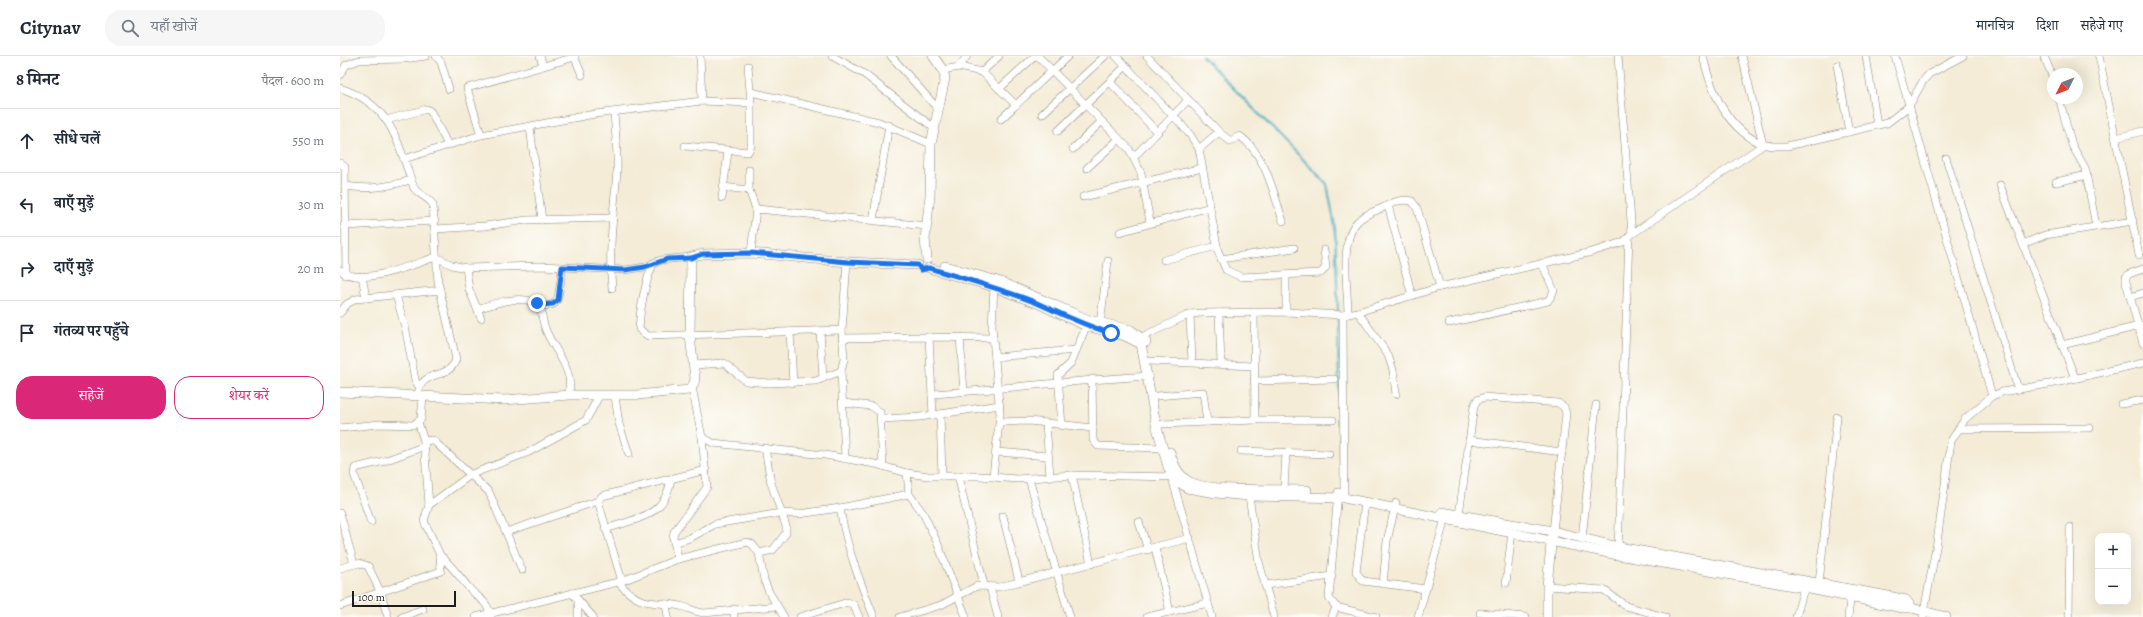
<!DOCTYPE html>
<html lang="hi">
<head>
<meta charset="utf-8">
<style>
  body { margin:0; font-family:Alegreya,"Noto Serif Devanagari",serif; background:#f6f6f7; color:#1f2937 }
  .controls { position:absolute; right:12px; bottom:12px; display:grid; overflow:hidden; border-radius:8px; box-shadow:0 4px 16px #0002 }
  .controls button { width:36px; height:36px; display:grid; place-items:center; padding:0; border:0; border-bottom:1px solid #e0e1e3; background:#fff; color:#1f2937; font:20px sans-serif }
  .compass { position:absolute; left:1707px; top:12px; width:36px; height:36px; border-radius:50%; background:#fff; box-shadow:0 4px 16px #0002; rotate:228deg }
  .scale { position:absolute; left:12px; bottom:10px; width:104px; box-sizing:border-box; padding-left:4px; border:2px solid #1c1c1c; border-top:0; font-size:11px; line-height:14px; white-space:nowrap; color:#1c1c1c; -webkit-text-stroke:3px #fdfcf7; paint-order:stroke }
  .stop { position:absolute; width:12px; height:12px; margin:-9px; border:3px solid #1a73e8; border-radius:50%; background:#fff }
  .stop.end { background:#1a73e8; border-color:#fff; box-shadow:0 1px 4px #0008 }
  .list { margin:0; padding:0; list-style:none }
  h2 { display:flex; justify-content:space-between; align-items:center; height:52px; margin:0; padding:0 16px; font-size:17px }
  h2 small { font-size:13px; font-weight:400; color:#747a83 }
  .list li { display:grid; grid-template-columns:26px 1fr auto; gap:12px; align-items:center; box-sizing:border-box; height:64px; padding:0 16px; border-top:1px solid #e0e1e3 }
  .list b { display:block; font-size:15px; white-space:nowrap }
  .list em { font-size:13px; font-style:normal; color:#747a83 }
  .actions { display:flex; gap:8px; padding:12px 16px }
  .actions a { flex:1; padding:9px 0; border:1px solid #db2777; border-radius:16px; text-align:center; font-size:14px; color:#db2777 }
  .actions .main { background:#db2777; color:#fff }
  .icon { flex:none; width:22px; height:22px; fill:none; stroke:currentColor; stroke-width:2; stroke-linecap:round; stroke-linejoin:round }
  .map { position:relative; flex:none; width:1803px; height:561px; overflow:hidden }
  header { display:flex; align-items:center; gap:24px; box-sizing:border-box; height:56px; padding:0 20px; background:#fff; border-bottom:1px solid #e0e1e3 }
  header strong { font-size:19px }
  nav { display:flex; gap:22px; margin-inline-start:auto; font-size:14px }
  .search { width:280px; height:36px; background:#f6f6f7; display:flex; align-items:center; gap:10px; box-sizing:border-box; padding:0 14px; border-radius:16px; color:#747a83; font-size:15px }
  main { display:flex }
  aside { flex:1; background:#fff }
  .map>svg:first-child { display:block }
</style>
</head>
<body>
<header>
<strong>Citynav</strong>
<div class="search"><svg class="icon" aria-label="search" viewBox="0 0 24 24"><circle cx="10" cy="10" r="6"/><path d="M15 15l6 6"/></svg>यहाँ खोजें</div>
<nav><a>मानचित्र</a><a>दिशा</a><a>सहेजे गए</a></nav>
</header>
<main>
<aside>
<h2>8 मिनट<small>पैदल · 600 m</small></h2>
<ul class="list">
<li><svg class="icon" aria-label="ahead" viewBox="0 0 24 24"><path d="M12 20V5M6 11l6-6 6 6"/></svg><div><b>सीधे चलें</b></div><em>550 m</em></li>
<li><svg class="icon" aria-label="left" viewBox="0 0 24 24"><path d="M17 20v-9H6M10 6l-5 5 5 5"/></svg><div><b>बाएँ मुड़ें</b></div><em>30 m</em></li>
<li><svg class="icon" aria-label="right" viewBox="0 0 24 24"><path d="M7 20v-9h11M14 6l5 5-5 5"/></svg><div><b>दाएँ मुड़ें</b></div><em>20 m</em></li>
<li><svg class="icon" aria-label="arrive" viewBox="0 0 24 24"><path d="M6 21V4h12l-3 4 3 4H6"/></svg><div><b>गंतव्य पर पहुँचे</b></div></li>
</ul>
<div class="actions"><a class="main">सहेजें</a><a>शेयर करें</a></div>
</aside>
<div class="map">
<svg width="1803" height="561" viewBox="0 0 1803 561">
  <rect width="100%" height="100%" fill="#fdfcf7"/>
  <filter id="ink" filterUnits="userSpaceOnUse"><feTurbulence type="fractalNoise" baseFrequency=".025" numOctaves="2"/><feDisplacementMap in="SourceGraphic" scale="8" xChannelSelector="R" yChannelSelector="G"/><feConvolveMatrix kernelMatrix="1 2 1 2 8 2 1 2 1" color-interpolation-filters="sRGB"/></filter>
  <filter id="wash" filterUnits="userSpaceOnUse"><feTurbulence type="fractalNoise" baseFrequency=".012" numOctaves="4" result="noise"/><feDisplacementMap in="SourceGraphic" scale="16" xChannelSelector="R" yChannelSelector="G"/><feGaussianBlur stdDeviation="0.9" result="paint"/><feColorMatrix in="noise" values="0 0 0 0 0 0 0 0 0 0 0 0 0 0 0 0 0 1.4 0 .05"/><feComposite in="paint" operator="in"/></filter>
  <g filter="url(#wash)">
    <rect width="100%" height="100%" fill="#f4ecd7"/>
    <g fill="none" stroke-linecap="round" stroke-linejoin="round">
      <g stroke="#41acc1" stroke-width="2">
        <polyline points="862,0 987,128 995,171 998,257"/>
        <polyline points="998,261 1000,413"/>
      </g>
    </g>
  </g>
  <g filter="url(#ink)">
    <g fill="none" stroke-linecap="round" stroke-linejoin="round">
      <defs>
        <g id="minor">
          <polyline points="96,0 101,6 109,33"/>
          <polyline points="200,0 203,10"/>
          <polyline points="234,0 242,19"/>
          <polyline points="360,0 362,45"/>
          <polyline points="492,0 524,18 594,72"/>
          <polyline points="551,0 598,53"/>
          <polyline points="698,0 789,93 801,117 810,166"/>
          <polyline points="776,0 839,66 851,80 859,93 878,195 886,214 901,221 981,217 986,211 984,194"/>
          <polyline points="807,0 879,76 859,93"/>
          <path d="M1363,0C1371,35 1387,74 1423,88C1430,91 1439,90 1447,90L1547,67L1569,50L1583,25L1589,18L1623,0"/>
          <polyline points="1526,0 1537,69"/>
          <polyline points="1555,0 1652,340"/>
          <polyline points="1704,0 1713,22"/>
          <polyline points="1759,0 1799,199"/>
          <polyline points="1497,9 1509,76"/>
          <polyline points="619,11 627,0"/>
          <polyline points="603,14 619,11 642,16 659,0"/>
          <polyline points="642,16 676,49"/>
          <polyline points="0,19 6,9 19,4 64,3 86,0"/>
          <polyline points="770,26 817,76"/>
          <path d="M0,32C53,49 57,86 74,132C79,140 88,140 93,149L98,226L116,303C109,326 80,311 78,340"/>
          <polyline points="659,33 695,0"/>
          <polyline points="411,36 539,66 591,88"/>
          <polyline points="1719,42 1732,89 1745,112 1756,170"/>
          <polyline points="702,58 765,0"/>
          <polyline points="661,63 728,0"/>
          <polyline points="46,64 87,53 91,56 108,89"/>
          <polyline points="190,71 202,164"/>
          <polyline points="718,75 786,10"/>
          <path d="M879,76L890,85L900,80C926,99 933,136 943,165"/>
          <polyline points="141,79 127,32 235,1"/>
          <polyline points="1776,82 1803,75"/>
          <polyline points="345,90 408,96 411,90 411,47 408,10"/>
          <polyline points="733,93 761,66"/>
          <polyline points="794,101 848,44"/>
          <polyline points="1606,102 1678,333"/>
          <polyline points="64,103 141,79 255,58 362,45 411,47"/>
          <polyline points="0,107 5,111 6,219"/>
          <polyline points="747,112 779,83"/>
          <polyline points="1716,126 1747,119"/>
          <polyline points="1660,129 1735,322"/>
          <path d="M5,130C30,134 46,131 71,124"/>
          <polyline points="383,131 409,134 416,153"/>
          <polyline points="409,134 409,114"/>
          <polyline points="743,141 862,112"/>
          <polyline points="382,142 388,96"/>
          <polyline points="1048,149 1072,240"/>
          <polyline points="533,164 549,69"/>
          <polyline points="4,170 95,165"/>
          <polyline points="95,173 145,170 187,164 273,162"/>
          <polyline points="780,176 870,151"/>
          <polyline points="1683,188 1705,179 1793,165"/>
          <polyline points="411,197 416,153 587,170"/>
          <polyline points="881,203 954,192"/>
          <polyline points="824,204 877,190"/>
          <path d="M313,207C305,228 300,251 299,273L308,280L502,274"/>
          <polyline points="126,212 129,233 141,262"/>
          <polyline points="1803,213 1789,218 1786,221 1786,226 1803,287"/>
          <path d="M0,214C20,232 73,208 96,201L112,209L126,212L200,210L285,214L305,211L321,204L351,201"/>
          <polyline points="946,219 946,256"/>
          <polyline points="22,220 26,242"/>
          <path d="M272,232C268,193 274,154 277,115C278,96 275,75 274,56"/>
          <polyline points="56,239 66,275 75,324 78,329"/>
          <polyline points="1790,241 1803,237"/>
          <path d="M201,249C202,284 221,292 229,321C230,327 229,333 230,339"/>
          <path d="M137,253C153,248 169,242 186,244C195,245 206,254 215,247C219,244 222,217 222,211"/>
          <polyline points="914,256 915,364 993,364"/>
          <polyline points="1018,256 1048,299 1053,314 1056,338"/>
          <polyline points="0,257 7,248 16,243 100,234"/>
          <polyline points="879,257 881,307"/>
          <polyline points="850,258 852,306"/>
          <path d="M1008,258C1008,233 999,183 1018,165C1024,159 1032,156 1040,153C1051,148 1059,142 1072,145L1077,152L1100,231"/>
          <polyline points="1003,259 1004,442"/>
          <polyline points="1109,267 1208,245 1214,235 1202,207"/>
          <polyline points="760,268 768,205"/>
          <polyline points="480,275 483,322"/>
          <polyline points="450,276 453,327"/>
          <polyline points="589,281 593,359"/>
          <polyline points="620,281 624,336"/>
          <polyline points="802,281 850,258 862,257 946,256 1003,259 1018,256 1100,231 1252,196 1283,186 1292,178 1278,0"/>
          <polyline points="502,282 589,281 653,282"/>
          <polyline points="1722,289 1803,269"/>
          <polyline points="655,301 736,294"/>
          <polyline points="810,305 913,310"/>
          <polyline points="354,309 384,307 406,325 429,327 476,325 501,315"/>
          <polyline points="752,323 753,384 758,390 822,392"/>
          <polyline points="914,325 994,323"/>
          <polyline points="352,331 362,381 373,387 485,399 535,408 567,417 588,420 640,420 677,423 732,419 838,421"/>
          <path d="M592,338C664,333 736,324 809,320"/>
          <polyline points="275,340 279,368 289,398"/>
          <polyline points="817,340 863,336 867,366"/>
          <polyline points="503,347 531,350 540,356 543,410"/>
          <polyline points="1781,348 1803,344"/>
          <polyline points="600,358 602,420"/>
          <polyline points="541,363 580,361 660,349"/>
          <polyline points="78,366 84,385"/>
          <polyline points="660,366 689,365 753,372"/>
          <polyline points="706,368 710,420"/>
          <polyline points="822,368 915,364"/>
          <polyline points="722,370 718,319 731,307 748,266"/>
          <polyline points="0,372 40,368 73,369 81,363 83,340"/>
          <polyline points="1618,373 1750,372"/>
          <polyline points="1129,384 1222,396"/>
          <polyline points="901,395 989,398"/>
          <polyline points="656,396 708,400"/>
          <polyline points="505,403 501,315 504,303 502,274 507,206"/>
          <polyline points="567,417 569,438 583,457 597,486 626,561"/>
          <polyline points="732,419 751,508"/>
          <polyline points="618,420 644,529"/>
          <polyline points="653,420 660,358 652,271 654,231"/>
          <polyline points="832,422 872,561"/>
          <polyline points="689,423 730,561"/>
          <polyline points="944,433 946,396"/>
          <polyline points="998,436 989,542 996,551 1036,561"/>
          <polyline points="909,440 919,506 934,561"/>
          <polyline points="1025,446 1016,516 1023,525 1086,533"/>
          <polyline points="89,449 132,418 189,396 246,364 259,340"/>
          <path d="M500,452C506,490 520,526 534,561"/>
          <polyline points="0,457 14,508"/>
          <polyline points="1119,459 1134,350 1137,344 1145,341 1218,347 1224,351 1226,358 1213,475"/>
          <polyline points="663,460 679,525"/>
          <polyline points="31,466 14,418 15,412 44,405 85,390"/>
          <polyline points="799,466 808,494"/>
          <path d="M265,473C298,462 325,461 331,423"/>
          <polyline points="166,476 258,445"/>
          <polyline points="1242,483 1256,349"/>
          <polyline points="334,487 350,482 375,468 441,457 459,458 500,452 569,438"/>
          <polyline points="815,492 830,556"/>
          <polyline points="1278,495 1289,180 1423,89 1402,0"/>
          <polyline points="419,497 433,494 446,477 446,470 431,427 425,392"/>
          <path d="M100,499C111,509 119,520 129,532C138,543 147,543 151,561"/>
          <polyline points="338,503 333,481 334,476 367,431 362,381"/>
          <polyline points="0,512 19,507 28,510 40,535 48,561"/>
          <polyline points="282,525 258,445 262,440 366,414"/>
          <path d="M278,526C304,555 311,542 344,551C351,553 356,556 364,557L437,550"/>
          <polyline points="1166,527 1172,476"/>
          <polyline points="1479,527 1497,361"/>
          <polyline points="1043,528 1047,485 1056,447"/>
          <polyline points="925,529 992,520"/>
          <polyline points="1207,530 1264,534 1286,550 1325,561"/>
          <polyline points="650,531 658,561"/>
          <polyline points="232,537 253,561"/>
          <polyline points="326,548 328,561"/>
          <polyline points="0,550 101,515 100,499 84,465 89,449 84,385 93,384 96,387 149,436 182,514"/>
          <polyline points="394,553 394,561"/>
          <polyline points="1140,557 1186,561"/>
          <polyline points="62,561 83,553"/>
          <polyline points="136,561 282,525 338,503 407,486 412,488 419,497 424,524 429,536 444,561"/>
          <polyline points="238,561 238,544"/>
          <polyline points="460,561 508,546 514,549 519,561"/>
          <polyline points="560,561 601,549 637,530 659,531 850,482"/>
          <polyline points="807,561 868,547"/>
          <polyline points="992,561 996,551"/>
          <polyline points="1078,561 1106,459"/>
          <polyline points="1456,561 1465,529"/>
          <polyline points="1508,561 1511,537"/>
          <polyline points="1583,561 1597,486 1611,385 1625,363 1652,340 1662,336 1715,327 1803,307"/>
          <polyline points="1729,561 1730,471"/>
        </g>
        <g id="tertiary">
          <polyline points="587,203 585,183 590,140 591,88 605,22 603,14 593,0"/>
          <polyline points="605,210 661,226 749,264 791,274 806,286"/>
          <polyline points="589,212 654,231 697,247 746,270 785,280 801,288 816,368 828,411 834,422 847,432 876,437 909,440 1004,442 1278,499 1465,532 1563,552 1572,552 1606,561"/>
          <polyline points="0,336 164,344 230,339 297,339 349,334 354,328 355,322 350,280 351,201 363,198 411,197 507,206 578,209"/>
          <path d="M830,396C833,408 838,420 850,426C868,436 942,433 967,434"/>
          <polyline points="1102,456 1213,475 1279,491 1548,540 1566,544 1572,552"/>
          <polyline points="1207,561 1207,530 1212,478"/>
        </g>
      </defs>
      <use href="#minor" stroke="#88847a" stroke-width="8"/>
      <use href="#tertiary" stroke="#88847a" stroke-width="10"/>
      <use href="#minor" stroke="#fff" stroke-width="7"/>
      <use href="#tertiary" stroke="#fff" stroke-width="9"/>
    </g>
  </g>
  <g fill="none" stroke-linecap="round" stroke-linejoin="round" filter="url(#ink)">
    <path stroke="#1a73e8" stroke-width="5" d="M197,247L201,249L213,248L218,244L222,211L285,214L305,211L327,203L351,202L363,198L411,197L508,206L578,209L581,214L589,212C625,223 662,233 697,247C722,258 745,270 771,277"/>
  </g>
</svg>
<div class="controls">
<button>+</button>
<button>−</button>
</div>
<svg class="compass" viewBox="-18 -18 36 36"><path d="M0-13l5 13h-10z" fill="#e53935"/><path d="M0 13l5-13h-10z" fill="#747a83"/></svg>
<div class="scale">100 m</div>
<div class="stop" style="left:771px;top:277px"></div>
<div class="stop end" style="left:197px;top:247px"></div>
</div>
</main>
</body>
</html>
